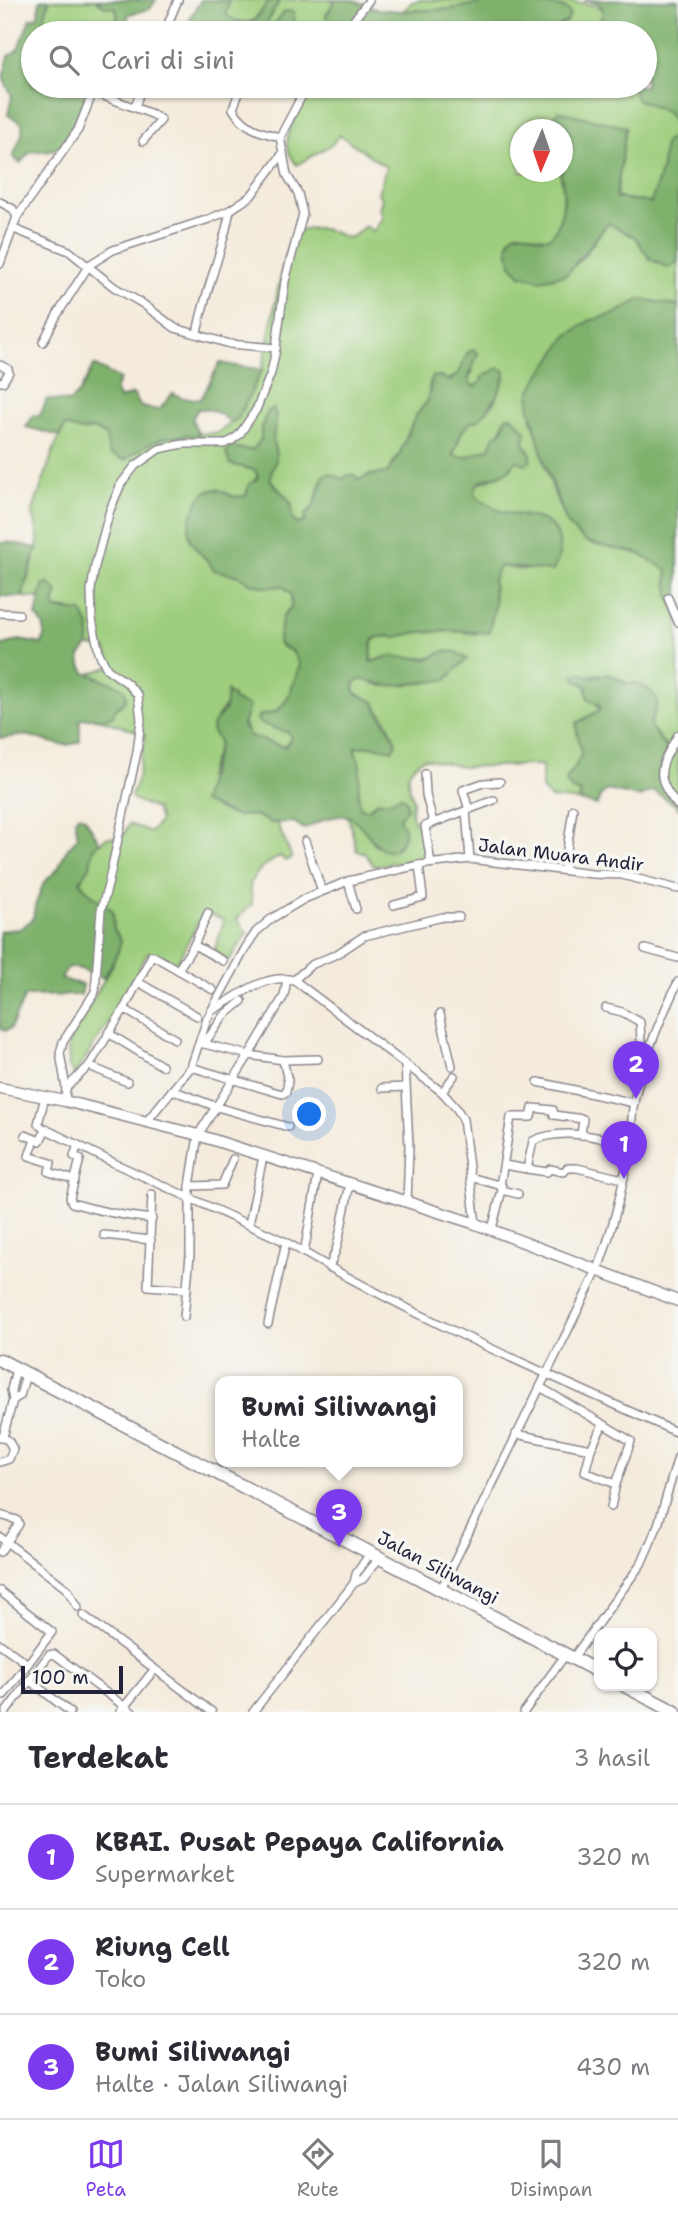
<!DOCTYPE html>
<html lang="id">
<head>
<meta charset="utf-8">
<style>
  body { margin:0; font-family:"Shantell Sans",sans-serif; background:#f2f2f3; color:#2b2b33 }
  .controls { position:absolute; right:21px; bottom:21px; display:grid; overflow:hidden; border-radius:14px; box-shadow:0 2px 5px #0004 }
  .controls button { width:63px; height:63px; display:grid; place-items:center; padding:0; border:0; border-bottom:2px solid #e1e1e2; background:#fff; color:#2b2b33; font:35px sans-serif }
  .compass { position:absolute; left:510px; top:119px; width:63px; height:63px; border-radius:50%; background:#fff; box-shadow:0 2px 5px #0004; rotate:182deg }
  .scale { position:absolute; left:21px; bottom:18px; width:102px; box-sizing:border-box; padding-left:7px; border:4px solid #22223b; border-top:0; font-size:19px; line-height:24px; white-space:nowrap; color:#22223b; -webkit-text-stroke:5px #f6f6f2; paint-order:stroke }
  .you { position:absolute; left:310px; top:1115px; width:24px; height:24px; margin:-18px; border:5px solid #fff; border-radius:50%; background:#1a73e8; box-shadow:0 0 0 10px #1a73e833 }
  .badge { display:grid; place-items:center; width:46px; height:46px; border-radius:50%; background:#7c3aed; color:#fff; font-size:23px; font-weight:700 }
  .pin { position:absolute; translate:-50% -58px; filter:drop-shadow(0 2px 4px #0008) }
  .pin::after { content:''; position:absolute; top:37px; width:24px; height:21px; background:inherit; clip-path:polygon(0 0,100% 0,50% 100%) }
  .popup { position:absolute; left:215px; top:1376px; width:248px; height:91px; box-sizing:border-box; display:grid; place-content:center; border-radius:14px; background:#fff; filter:drop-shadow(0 2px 5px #0005); font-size:23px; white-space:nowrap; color:#7c7c81 }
  .popup b { font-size:26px; color:#2b2b33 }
  .popup::after { content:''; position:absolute; left:50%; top:100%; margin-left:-14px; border:14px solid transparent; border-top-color:#fff }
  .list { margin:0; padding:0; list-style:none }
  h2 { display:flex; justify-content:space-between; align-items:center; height:91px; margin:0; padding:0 28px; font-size:30px }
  h2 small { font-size:23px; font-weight:400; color:#7c7c81 }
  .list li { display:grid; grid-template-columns:46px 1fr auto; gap:21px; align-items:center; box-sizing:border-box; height:105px; padding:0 28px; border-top:2px solid #e1e1e2 }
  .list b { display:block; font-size:26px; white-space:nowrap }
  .list p { margin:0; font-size:23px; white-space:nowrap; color:#7c7c81 }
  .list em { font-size:23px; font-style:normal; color:#7c7c81 }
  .icon { flex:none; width:38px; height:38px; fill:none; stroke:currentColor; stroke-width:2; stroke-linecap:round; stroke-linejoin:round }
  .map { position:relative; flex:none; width:678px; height:1712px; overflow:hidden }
  .search { position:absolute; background:#fff; box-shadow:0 2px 5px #0004; left:21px; right:21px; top:21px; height:77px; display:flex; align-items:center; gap:18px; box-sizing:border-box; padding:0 24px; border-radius:38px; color:#7c7c81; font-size:26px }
  .sheet { height:406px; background:#fff }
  nav { display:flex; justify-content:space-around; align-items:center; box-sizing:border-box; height:98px; border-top:2px solid #e1e1e2; background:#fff; font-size:19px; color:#7c7c81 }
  nav a { display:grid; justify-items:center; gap:4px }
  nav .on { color:#7c3aed }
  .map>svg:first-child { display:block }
</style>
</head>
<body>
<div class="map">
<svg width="678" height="1712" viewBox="0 0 678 1712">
  <rect width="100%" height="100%" fill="#f6f6f2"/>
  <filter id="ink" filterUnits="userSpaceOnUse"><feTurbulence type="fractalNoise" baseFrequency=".0143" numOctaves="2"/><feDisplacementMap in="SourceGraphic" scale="14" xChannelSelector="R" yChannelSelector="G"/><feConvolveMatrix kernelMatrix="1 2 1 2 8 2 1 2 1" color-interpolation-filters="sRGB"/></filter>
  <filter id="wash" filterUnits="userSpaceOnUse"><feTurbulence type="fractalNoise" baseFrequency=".00686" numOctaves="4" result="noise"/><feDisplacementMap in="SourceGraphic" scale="28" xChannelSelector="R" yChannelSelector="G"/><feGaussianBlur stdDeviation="1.57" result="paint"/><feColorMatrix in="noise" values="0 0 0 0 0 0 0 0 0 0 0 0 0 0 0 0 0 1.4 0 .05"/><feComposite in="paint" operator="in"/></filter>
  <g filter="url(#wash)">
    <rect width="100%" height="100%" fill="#f4ebdc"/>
    <g fill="#9ece7d" stroke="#60785c" stroke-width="2">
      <polygon points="49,0 96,0 105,6 116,8 118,20 110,33 40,33"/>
      <path d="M229,0H271L253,21C244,24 231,21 226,14Z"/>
      <polygon points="276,0 335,0 326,15 328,27 323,33 295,33 294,29 275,25 267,33 261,33 278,3"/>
      <polygon points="421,0 498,0 451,9 403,11 412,2"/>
      <path d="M509,0C530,0 591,0 603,9L602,16L591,33H548L567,21L562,7L519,4Z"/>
      <path d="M288,86H632L636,99L668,112L674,124L678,126V138L668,140L664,145L662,168L651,203L615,197L626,127L556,124L559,129L520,130V172H560C565,192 565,207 557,227C555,232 552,238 546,238C539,238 527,233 518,232L509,240L521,275C571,289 581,257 608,223L635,237L650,259L668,268L678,261V306L641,299L614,314L589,321L531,417C543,447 555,528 587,541C602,547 619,548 634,552C646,556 657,564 667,570V583L678,616V808L658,779L660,769L670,751L650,726L657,703L615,676C604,672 586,675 577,681L587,687L600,710L577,723C575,734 581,742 581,753C581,764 570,773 567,785L574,791L581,792L579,801L550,798L542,789V765L463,767L424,758C404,771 406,778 413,800C408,813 415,821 420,832C423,838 424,848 425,855L421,859L374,866L364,852L357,851L348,816L360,823L377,847L401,823L399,818L402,812L401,796L389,801L376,802L367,810L361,808C354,793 362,779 359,765C358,757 354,755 356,747L375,746L392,750L395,738C392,735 392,731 390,728C386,716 369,697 357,694L354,689L355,683L361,679L383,686L425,683L459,667L445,651C419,667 397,651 371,662L372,644L375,638L384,636L396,637L419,632L458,631L476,634L495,604L493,581L499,566L522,570L541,568L558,536C547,513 527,518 505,512C496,510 483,502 476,496L474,490L476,485L508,471L515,461H521L531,454L506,417C503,427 496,440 490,448C478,452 464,461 453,455L462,431L471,421H477L495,402L498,389L505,378L480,383L475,387L469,383V377L473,372L467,353C459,381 456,378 430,382L428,400L415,417L400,453L387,473L370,475L358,481L335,477L321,480L314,506L305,515L306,521L299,524C290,520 291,514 292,504L271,480L270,473L276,458L273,440L274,427H261V439L254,449L248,450L230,447V464L254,470L258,474L246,496L235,497L217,489C205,506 180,527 196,548C202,556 209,560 214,570L240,576L250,583L265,587L283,586L292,595L291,607L283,616L279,643L281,646L292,651L300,665C292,684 288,715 263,714L259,723L289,733L291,738L285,747C272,745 262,738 249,736L232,695L213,724L212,731L219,741L218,747L207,777L218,810L236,816L255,815L271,823H277L292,858L286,861L280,856L261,868L250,883L252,904L237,919L247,933L229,961L214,952L224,920L204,912L176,964L148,952L109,1022L74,1075L69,1067L68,1044L113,964L118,935L114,930L112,917L87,893L80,881L90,866L93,848L106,838L123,836L129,824L151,832L160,821L156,809L134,800L131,796L138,778L145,734L99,719L106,716L125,701L99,677L87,675L111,666L105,648L88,646L90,628L69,609H56L54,603L57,598L43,585L41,598L23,597C23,588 27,584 29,575C37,551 43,539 32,514L55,446L65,426L82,431L94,429L106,436L125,460L152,441L173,435L217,433L238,418L262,370L284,259L294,233C312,225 328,228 346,238L354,236L365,226L374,231L383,216L379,209L382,199L378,193L386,167L340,135L332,144L297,165C277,142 292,129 299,107L295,94Z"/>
    </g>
    <g fill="#7eb16c" stroke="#506a54" stroke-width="2">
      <polygon points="40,0 49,0 40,33 33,33 33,51 29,73 33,79 33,86 92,86 63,144 52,150 30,152 20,163 13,157 22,134 22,123 8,115 12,96 3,78 9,56 18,49 30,19 38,16"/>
      <path d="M96,0H156L150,9L129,14L123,33H110C115,25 120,18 116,8L105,6Z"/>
      <path d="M201,0H229L226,14C230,19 246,26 253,21C259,18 264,7 267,2L276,0L279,2L261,33H191L190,18Z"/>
      <polygon points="335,0 353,0 377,9 403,11 451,9 498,0 562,7 568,10 570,16 567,21 548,33 323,33 328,27 326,16"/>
      <polygon points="584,0 678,0 678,126 674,124 668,112 636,99 632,86 645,86 645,33 591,33 602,16 603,9 598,3"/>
      <polygon points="287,11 294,12 295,33 267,33 284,12"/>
      <path d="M558,111L626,127L616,198L651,203L662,168L664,145L668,140L678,138V261L669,268L650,259L635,237L608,223L567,274L541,280L521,275L511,265L508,246L512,235C527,228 533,238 545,238C552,238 555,232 557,227C566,207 565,192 560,172H562V130L559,129L554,117Z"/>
      <polygon points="641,299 678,306 678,616 669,596 667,570 637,553 597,545 585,541 575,532 567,523 545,464 529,405 530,392 536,381 567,336 589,321 614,314"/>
      <path d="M473,349L478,353L469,377L470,383L475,387L480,383L482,377L499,368L505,371C505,385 486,420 471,422L462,431L453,455C464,461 478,452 490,448L494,437L503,429L506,417L512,416L526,431L524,443L531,454V460L526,464L516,461C513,464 512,468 509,470C498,479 470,476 476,496C483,501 495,510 504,512C524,518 554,514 559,540C561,553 559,559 553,571L499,566L493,581L495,604L489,633L458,631L419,632L396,637L384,636L375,638L372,644L371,662L389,656L428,659L445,651L457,652L467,659L446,680L389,686L361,679L355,683L354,689L357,694L375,702C378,718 393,728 396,744L392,750L375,746L356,747L355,753C367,768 353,791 361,808C368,810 372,809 376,802L389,801L401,796L406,800L407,808L399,818C403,828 408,831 401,842C383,872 364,819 347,816C332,814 317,823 304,829L294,822L271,823L255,815L236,816L202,802L218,747L219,741L212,731L213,724L225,709L227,692L235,701L249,706L243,725L249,736C262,738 272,745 285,747L291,738L289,733L259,723L257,717C263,713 267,715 273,713C289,707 294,679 300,665L292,651L281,646L278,643L283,616L291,607V595L283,586L265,587L250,583L240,576L214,570C208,557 193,550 190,539C186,526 195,500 206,492C210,490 214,490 217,489L234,497L246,496L249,484L256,480L258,475L254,470L230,464L226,453L229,447L248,450L254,449L261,439V427L268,411L274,409C279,421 272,430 273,442C274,447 277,453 276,458C276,466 268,472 271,480C274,489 285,493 289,500C294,506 290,515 294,522L299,524L306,521L305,515L314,506L324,475L330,473L342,479L349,475H355L358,480L370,475L387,473L400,453L415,417L428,400L432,377L439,376L450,381C463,373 461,357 473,349Z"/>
      <path d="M220,362C235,369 247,365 262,370L238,418L230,423C222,413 212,408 198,409L192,419L199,435C161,436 155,438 125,460L109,454L106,436L94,429L82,431L65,426L60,436L26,427L34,415L40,416L47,399L69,402L79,393L94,365L120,379L115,390L120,399L133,394L141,407L159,410L173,393L182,398L201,399Z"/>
      <path d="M7,542L37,548C33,561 23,585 23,597L0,596V543Z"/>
      <path d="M48,583L58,592L54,603L56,609L82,612L90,628L88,646L80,656C80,661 81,667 85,672C90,679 137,683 124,702C122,705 118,707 115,710C114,711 114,714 113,715C105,722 89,715 80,720V741C63,750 46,740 29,736C20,734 9,738 0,738V646L19,640L42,644C46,631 46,626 36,616L43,585Z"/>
      <path d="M579,673L591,677L609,674L626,684C636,680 658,691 657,704C656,710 651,719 650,726L670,754L669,760L660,769L658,779L676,794L677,800L674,804L653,791L640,797L607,790L600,796L597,805L579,801L581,792C572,791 568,788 566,779C571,771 580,763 581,753C581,742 575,734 577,723L600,710L599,704L588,699L587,687L573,676Z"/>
      <path d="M80,815L85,818L100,843L93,848L90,866L80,881C88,895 101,900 113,911L114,930L121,940L118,952L104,978C91,975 81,966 68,967L61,979L83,985L81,995L25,996L10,1029L5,1031L0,1028V931L20,929L33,919L35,906L44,882L58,869L66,851L78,837L75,819Z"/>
    </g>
  </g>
  <g filter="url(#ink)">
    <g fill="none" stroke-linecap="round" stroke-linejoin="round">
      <defs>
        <g id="minor">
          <polyline points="164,33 178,0"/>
          <polyline points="344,33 369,0"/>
          <path d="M241,86L233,109C245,128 259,132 280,137"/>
          <polyline points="113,100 119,86"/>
          <polyline points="135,107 142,86"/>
          <polyline points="0,202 13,209 17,217 0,264"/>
          <polyline points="17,217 78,130 93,92 152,114 161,120 143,141"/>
          <polyline points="14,229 69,251 114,287 143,304 175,328 230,344 276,348"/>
          <path d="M197,334C204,292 223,252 230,210"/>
          <polyline points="43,342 57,315 89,265 113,250 209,219 230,210 251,196 283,153"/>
          <polyline points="0,365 8,369 9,372 3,382 0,382"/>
          <polyline points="668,598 678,622"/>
          <polyline points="0,613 19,614"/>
          <path d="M678,735C661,765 652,776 678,806"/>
          <polyline points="425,774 426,795 433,822"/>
          <polyline points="469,810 463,790 483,783 500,782"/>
          <polyline points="466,811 470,859"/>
          <polyline points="305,841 322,891"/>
          <polyline points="431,863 425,826 494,800"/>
          <polyline points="564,870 573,809"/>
          <polyline points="348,881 356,909"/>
          <polyline points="394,905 423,897 419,865"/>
          <polyline points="194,945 223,961"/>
          <polyline points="645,949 678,958"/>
          <polyline points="178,970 194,945 208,913"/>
          <polyline points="294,980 311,965 337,954 364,936 443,917 459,917"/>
          <polyline points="138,982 197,1016"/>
          <polyline points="606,1008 622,1012 640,1022 641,1042 648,1050"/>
          <polyline points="124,1009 175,1039"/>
          <path d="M215,1009C238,996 265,973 294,980L442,1092L457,1109L463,1119L476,1224"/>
          <polyline points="440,1014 452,1066"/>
          <polyline points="108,1033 162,1066"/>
          <polyline points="200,1043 249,1055 284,996 287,979"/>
          <polyline points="204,1044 224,1016 242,1001"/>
          <polyline points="405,1063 409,1147 407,1203"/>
          <polyline points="89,1066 127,1082"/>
          <polyline points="191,1067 282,1094 286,1092 288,1081 283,1060"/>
          <polyline points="538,1082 634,1103"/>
          <polyline points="66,1088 89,1066 124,1009 152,955 213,990"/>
          <polyline points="382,1088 405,1087"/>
          <polyline points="172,1090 217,1107 288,1127"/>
          <polyline points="442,1092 454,1076"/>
          <polyline points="45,1097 38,1124 43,1128 116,1164 286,1242"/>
          <polyline points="65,1101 66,1088 60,1053 63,1042 95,992 101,910 108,885 137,752 141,720 138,695 127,683 107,669 99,653 92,619 91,590 95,566 110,510 121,484 135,466 159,449 183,444 224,444 231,441 239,435 256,410 271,373 275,354 285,281 303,214 298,193 287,175 280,137 307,86"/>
          <polyline points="147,1121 191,1067 207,1019 246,947 256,932 271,919 304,899 348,881 419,865 470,859 592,874 622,875 678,889"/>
          <polyline points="25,1135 40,1141 46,1129"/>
          <polyline points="35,1140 29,1156 51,1163 49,1172 75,1180"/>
          <path d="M78,1145L74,1156L80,1159L70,1198L72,1203C99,1211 125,1216 152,1219"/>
          <path d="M504,1165L527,1169L533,1141C561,1127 600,1137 630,1145"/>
          <polyline points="527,1169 547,1172 550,1169 564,1172 567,1168 577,1168 623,1179"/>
          <polyline points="470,1177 502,1186 502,1190 518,1194"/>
          <polyline points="190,1186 222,1185 233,1159"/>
          <polyline points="500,1186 511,1117 531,1117 533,1108 553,1110 554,1115 583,1119 581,1135"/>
          <polyline points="152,1194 148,1286 187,1289"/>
          <polyline points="249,1224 263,1157"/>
          <polyline points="492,1229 502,1190"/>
          <polyline points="104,1235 151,1240"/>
          <polyline points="304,1253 318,1174"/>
          <polyline points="329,1268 337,1247 350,1184"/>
          <polyline points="184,1317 190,1255 190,1186 198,1135 249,1055 283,1060 318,1059"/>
          <path d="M268,1324L286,1242C411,1317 546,1373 678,1433"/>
          <polyline points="540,1387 603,1424"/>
          <polyline points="13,1400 20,1396 26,1374"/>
          <polyline points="516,1434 591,1449"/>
          <polyline points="0,1437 8,1440 13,1449 9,1459 0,1462"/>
          <polyline points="3,1437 13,1400 11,1390 16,1369"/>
          <polyline points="611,1507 616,1484 631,1441 603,1424 591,1449 585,1472 616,1484"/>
          <polyline points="0,1515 17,1520 19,1524 0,1552"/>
          <polyline points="0,1537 67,1589 78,1607"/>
          <polyline points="354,1583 356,1574 371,1552"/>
          <path d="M441,1589L598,1269C613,1229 623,1187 630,1145C632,1131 631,1116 634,1102C643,1060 659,1021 678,982"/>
          <polyline points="0,1591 52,1632 4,1695 0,1694"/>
          <polyline points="83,1615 212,1712"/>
          <polyline points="0,1644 28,1664"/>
          <polyline points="573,1658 641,1564 658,1525 678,1457"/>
          <polyline points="29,1680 70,1712"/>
          <polyline points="6,1712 45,1660 49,1655 54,1654 132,1712"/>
          <polyline points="120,1712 154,1670"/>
          <polyline points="253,1712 354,1583 363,1579 380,1557"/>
          <polyline points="524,1712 566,1654"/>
        </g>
        <polyline id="secondary" points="0,1088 65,1101 198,1135 476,1224 678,1301"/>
        <g id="primary">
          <polyline points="0,1360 599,1672"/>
          <polyline points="625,1686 675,1712"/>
        </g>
      </defs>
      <use href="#minor" stroke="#8b868c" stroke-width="10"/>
      <use href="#secondary" stroke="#8b868c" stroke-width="13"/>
      <use href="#primary" stroke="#8b868c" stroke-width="15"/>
      <use href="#minor" stroke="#fff" stroke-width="7"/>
      <use href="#secondary" stroke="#fff" stroke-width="10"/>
      <use href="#primary" stroke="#fff" stroke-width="12"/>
    </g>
  </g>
  <g text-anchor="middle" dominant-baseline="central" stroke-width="7" stroke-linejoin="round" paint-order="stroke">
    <g font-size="18" fill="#22223b" stroke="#f6f6f2">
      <text transform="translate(561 855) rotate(7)">Jalan Muara Andir</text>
      <text transform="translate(438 1568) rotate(28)">Jalan Siliwangi</text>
    </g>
  </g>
</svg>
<div class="controls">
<button><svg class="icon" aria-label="locate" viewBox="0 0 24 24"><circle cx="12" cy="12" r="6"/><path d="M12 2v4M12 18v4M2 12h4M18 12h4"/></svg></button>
</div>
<svg class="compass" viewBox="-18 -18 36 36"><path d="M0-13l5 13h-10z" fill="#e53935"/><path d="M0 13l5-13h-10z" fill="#7c7c81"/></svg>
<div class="scale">100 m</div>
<div class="you"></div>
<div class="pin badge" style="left:624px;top:1179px">1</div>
<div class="pin badge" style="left:636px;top:1099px">2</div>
<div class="pin badge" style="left:339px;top:1547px">3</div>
<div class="popup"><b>Bumi Siliwangi</b>Halte</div>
<div class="search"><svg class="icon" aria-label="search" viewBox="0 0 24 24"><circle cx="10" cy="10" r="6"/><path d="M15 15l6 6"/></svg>Cari di sini</div>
</div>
<section class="sheet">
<h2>Terdekat<small>3 hasil</small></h2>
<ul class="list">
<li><span class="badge">1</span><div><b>KBAI. Pusat Pepaya California</b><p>Supermarket</p></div><em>320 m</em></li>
<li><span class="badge">2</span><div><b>Riung Cell</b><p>Toko</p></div><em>320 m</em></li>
<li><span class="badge">3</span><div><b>Bumi Siliwangi</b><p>Halte · Jalan Siliwangi</p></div><em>430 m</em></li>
</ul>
</section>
<nav>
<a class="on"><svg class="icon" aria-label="map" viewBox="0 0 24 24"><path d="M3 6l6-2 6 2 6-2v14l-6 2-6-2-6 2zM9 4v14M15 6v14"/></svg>Peta</a>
<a><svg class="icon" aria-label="directions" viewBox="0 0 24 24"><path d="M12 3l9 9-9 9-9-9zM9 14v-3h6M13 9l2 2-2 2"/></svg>Rute</a>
<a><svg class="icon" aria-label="saved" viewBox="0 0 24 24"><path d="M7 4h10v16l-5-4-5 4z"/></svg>Disimpan</a>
</nav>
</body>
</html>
